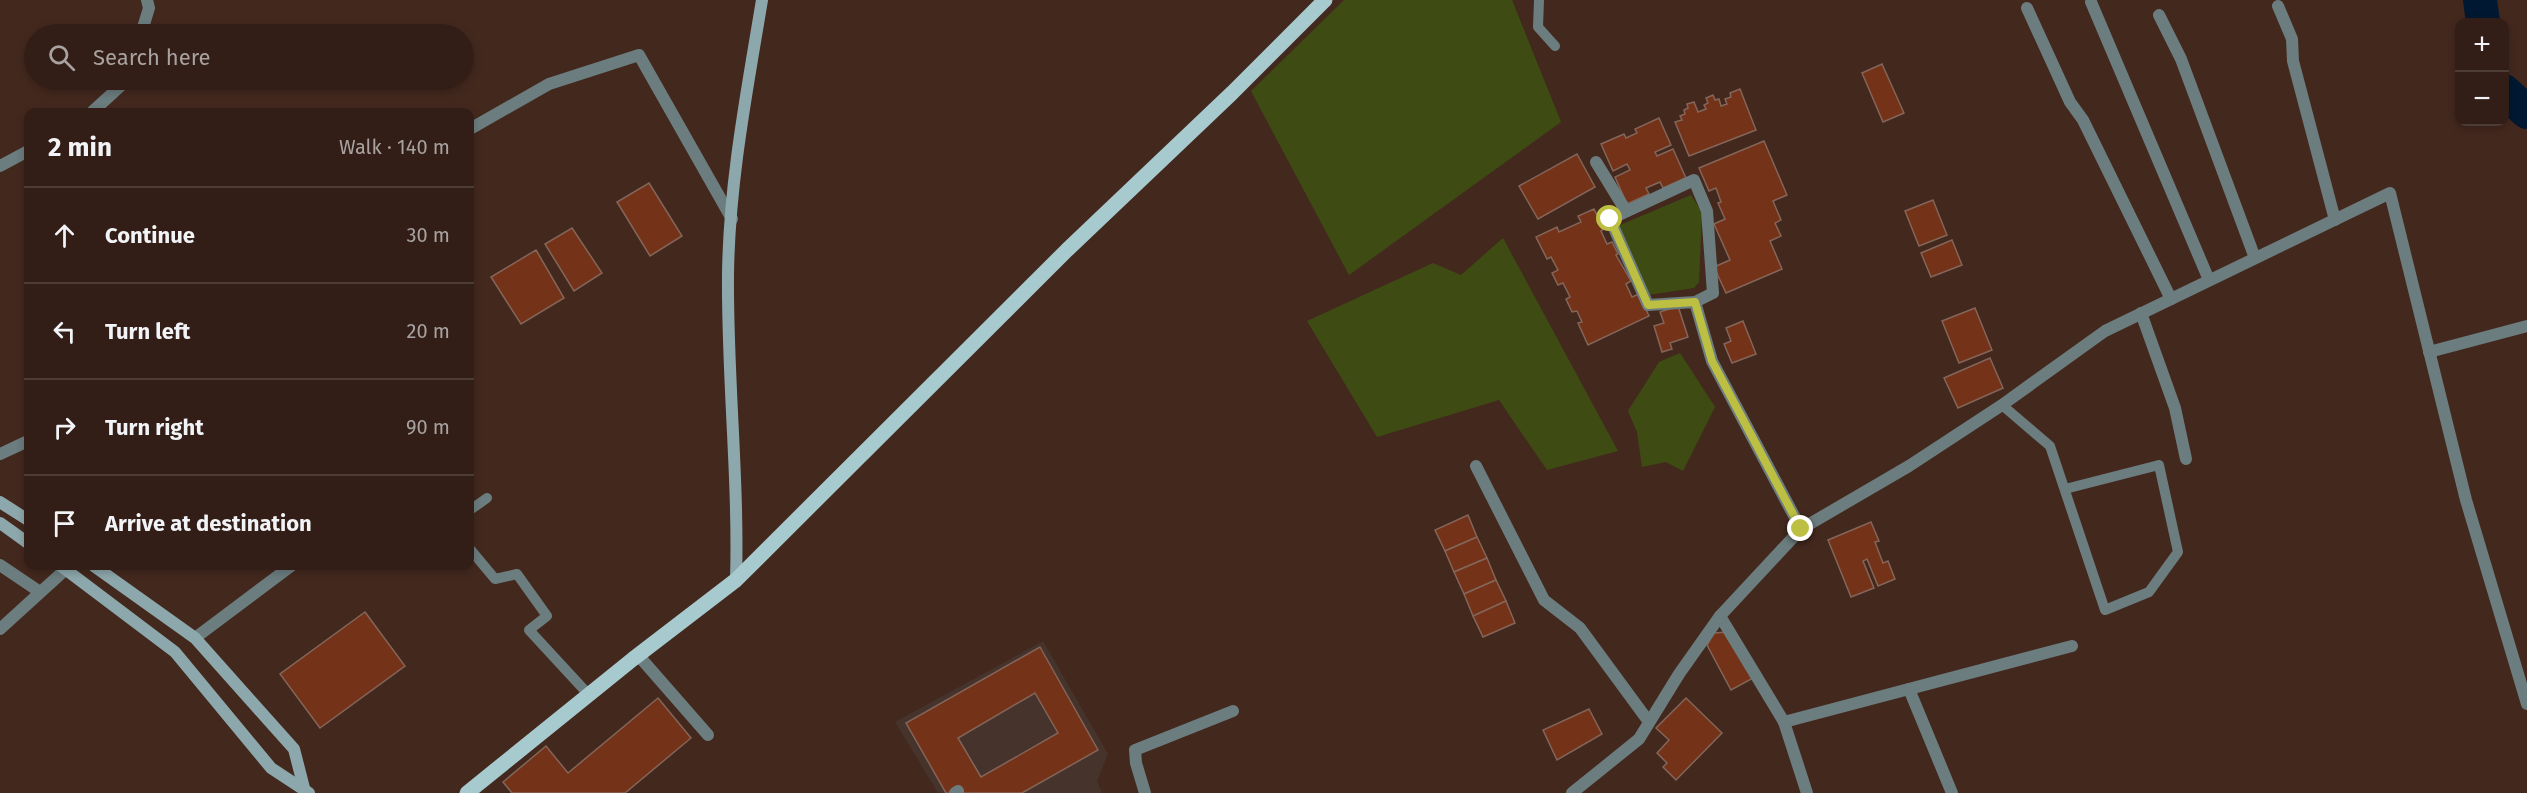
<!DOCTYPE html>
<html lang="en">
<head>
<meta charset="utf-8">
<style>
  body { margin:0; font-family:"Fira Sans",sans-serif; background:#3a271f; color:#f1f3f6 }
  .controls { position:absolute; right:18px; top:18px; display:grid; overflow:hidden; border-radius:12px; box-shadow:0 3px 9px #0003 }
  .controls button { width:54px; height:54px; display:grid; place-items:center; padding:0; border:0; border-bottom:2px solid #4d3c35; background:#321e16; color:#f1f3f6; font:30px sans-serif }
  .stop { position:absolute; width:18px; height:18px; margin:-14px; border:4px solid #bdbf43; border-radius:50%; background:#fff }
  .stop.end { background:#bdbf43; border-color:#fff; box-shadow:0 2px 6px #0008 }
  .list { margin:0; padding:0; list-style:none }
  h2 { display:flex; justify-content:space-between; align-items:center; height:78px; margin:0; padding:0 24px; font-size:26px }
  h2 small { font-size:20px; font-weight:400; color:#a8a2a1 }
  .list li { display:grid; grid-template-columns:39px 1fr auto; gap:18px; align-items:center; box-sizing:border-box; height:96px; padding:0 24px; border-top:2px solid #4d3c35 }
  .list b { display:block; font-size:22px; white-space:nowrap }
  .list em { font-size:20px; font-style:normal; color:#a8a2a1 }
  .icon { flex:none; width:33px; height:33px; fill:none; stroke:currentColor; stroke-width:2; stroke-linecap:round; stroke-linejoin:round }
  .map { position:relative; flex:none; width:2527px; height:793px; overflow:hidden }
  .search { position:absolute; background:#321e16; box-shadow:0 3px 9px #0003; left:24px; top:24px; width:450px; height:66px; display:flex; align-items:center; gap:15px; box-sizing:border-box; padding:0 21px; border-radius:33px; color:#a8a2a1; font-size:22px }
  .panel { position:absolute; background:#321e16; box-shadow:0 3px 9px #0003; left:24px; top:108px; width:450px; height:462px; border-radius:12px }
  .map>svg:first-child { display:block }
</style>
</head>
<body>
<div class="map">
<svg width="2527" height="793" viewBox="0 0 2527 793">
  <rect width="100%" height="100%" fill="#43281e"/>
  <polygon fill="#45332c" points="1043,641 1108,754 1097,781 1102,793 938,793 895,722"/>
  <g fill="#3e4c14">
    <polygon points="1344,0 1512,0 1561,122 1349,275 1251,91"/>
    <polygon points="1691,195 1702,212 1699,282 1694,288 1648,295 1620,233 1620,225"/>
    <polygon points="1503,238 1618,451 1547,470 1499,400 1377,437 1307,321 1433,263 1461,275"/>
    <polygon points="1680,353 1715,407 1683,471 1666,462 1642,467 1637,432 1628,411 1659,362"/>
  </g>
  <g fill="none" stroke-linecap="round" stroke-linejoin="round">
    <g stroke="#001831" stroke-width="34">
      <polyline points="2480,0 2483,22"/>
      <polyline points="2504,91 2527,112"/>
    </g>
  </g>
  <g fill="#743319" stroke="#846559" stroke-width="1.5" fill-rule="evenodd">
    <polygon points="1882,64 1904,113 1883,122 1862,73"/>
    <polygon points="1740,89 1756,130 1689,156 1675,122 1682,120 1680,116 1685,114 1684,110 1688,108 1687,104 1694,102 1698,112 1706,109 1704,105 1708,103 1706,98 1713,95 1715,100 1719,99 1721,106 1727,104 1725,99 1731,97 1730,93"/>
    <polygon points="1659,118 1671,145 1655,152 1657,156 1673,149 1686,178 1663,188 1660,182 1646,188 1649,194 1627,204 1615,177 1630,170 1627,164 1613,171 1601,144 1624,134 1626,138 1637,133 1635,129"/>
    <polygon points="1764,141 1787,195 1773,201 1781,220 1775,223 1781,236 1770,241 1782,269 1726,293 1714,267 1730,260 1714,224 1725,219 1718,203 1721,202 1716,188 1709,191 1699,168"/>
    <polygon points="1577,154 1595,187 1538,219 1519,186"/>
    <polygon points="649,183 682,236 650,256 617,202"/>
    <polygon points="1933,200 1947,235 1919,246 1905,211"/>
    <polygon points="1594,209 1604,229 1601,231 1607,244 1612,242 1618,254 1616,255 1631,281 1626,284 1632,297 1639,294 1649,316 1588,345 1578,323 1582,322 1577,311 1572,312 1566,299 1570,297 1563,283 1558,285 1552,273 1558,270 1551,257 1547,259 1536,237 1557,227 1559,232 1581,222 1578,216"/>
    <polygon points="572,228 602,273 574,291 545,244"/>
    <polygon points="1952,240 1962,265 1931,277 1921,253"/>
    <polygon points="536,250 564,298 521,324 491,277"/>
    <polygon points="1678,306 1688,337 1670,343 1672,349 1662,352 1654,326 1664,323 1660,312"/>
    <polygon points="1975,308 1992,350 1959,363 1942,321"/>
    <polygon points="1743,321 1756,354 1732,363 1724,344 1731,341 1726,328"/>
    <polygon points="1990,358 2003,388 1958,408 1944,378"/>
    <polygon points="1468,515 1477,537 1445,551 1435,530"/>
    <polygon points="1871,522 1879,541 1875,542 1883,563 1888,561 1895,579 1878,586 1867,559 1863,561 1874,588 1851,597 1828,540"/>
    <polygon points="1477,537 1487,558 1454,572 1445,551"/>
    <polygon points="1487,558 1496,580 1464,594 1454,572"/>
    <polygon points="1496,580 1506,601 1473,616 1464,594"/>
    <polygon points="1506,601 1515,623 1483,637 1473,616"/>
    <polygon points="365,612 405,666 320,728 280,674"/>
    <polygon points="1727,632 1755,677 1731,690 1707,645 1714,633"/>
    <path d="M1040,647L1098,750L1022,793H946L906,723ZM1035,693L1058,733L981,777L958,738Z"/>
    <polygon points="658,698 691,738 625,793 512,793 503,782 546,746 568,773"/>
    <polygon points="1686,698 1722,733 1676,780 1663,767 1667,763 1657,753 1669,740 1656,728"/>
    <polygon points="1589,709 1602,734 1557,760 1543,730"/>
  </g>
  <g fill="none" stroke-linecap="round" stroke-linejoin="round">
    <g stroke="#6c7d7f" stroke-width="10">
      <polyline points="1539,0 1538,27 1555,46"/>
      <polyline points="2002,405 2050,446 2105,610 2149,592 2178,552 2159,465 2065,489"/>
      <polyline points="470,510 487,498"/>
      <polyline points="470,549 495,579 517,574 547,616 529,630 589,695"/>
    </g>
    <g stroke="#6c7d7f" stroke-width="12">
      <polyline points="2091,2 2209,280"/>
      <polyline points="2278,6 2292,39 2293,61 2335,220"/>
      <polyline points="2027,8 2070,102 2083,120 2171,299"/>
      <polyline points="2159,15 2181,59 2255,258"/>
      <polyline points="141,34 149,8 147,0"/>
      <polyline points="92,112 127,80"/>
      <polyline points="470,129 549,84 639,55 732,219"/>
      <polyline points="1596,162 1626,211"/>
      <polyline points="0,166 28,151"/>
      <polyline points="1695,302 1713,293 1707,211 1694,180 1610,219 1648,305 1695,302 1712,361 1801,529"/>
      <polyline points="2141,313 2175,408 2186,459"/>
      <polyline points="2429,352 2527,326"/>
      <polyline points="0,454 28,441"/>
      <polyline points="1476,466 1544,600 1580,628 1649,722"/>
      <polyline points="0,565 40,592"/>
      <polyline points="1720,616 1784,722 1807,793"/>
      <polyline points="0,629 66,569"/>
      <polyline points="195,638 291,566"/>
      <polyline points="638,655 708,735"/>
      <polyline points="1909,689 1952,793"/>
      <polyline points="1784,722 2072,646"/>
      <polyline points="955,793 958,791"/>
      <polyline points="1145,793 1136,763 1135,750 1233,711"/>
      <polyline points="1572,793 1639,739 1679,674 1720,616 1801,529 1909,466 2002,405 2105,331 2390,193 2466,500 2527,704"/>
    </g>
    <g stroke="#8da8ac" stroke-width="12">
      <polyline points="0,502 28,520"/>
      <polyline points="0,523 28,543"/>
      <polyline points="61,566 175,652 271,768 309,793"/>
      <polyline points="94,566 195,638 294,749 304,788"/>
      <path d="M736,580C739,479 727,377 728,275C729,183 747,91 762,0"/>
    </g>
    <polyline stroke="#a7cacf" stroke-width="15" points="467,793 633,659 736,580 1067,250 1232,93 1325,0"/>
  </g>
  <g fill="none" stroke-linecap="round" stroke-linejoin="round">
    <polyline stroke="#bdbf43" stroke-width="8" points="1610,219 1648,305 1695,302 1712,361 1801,529"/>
  </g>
</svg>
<div class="controls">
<button>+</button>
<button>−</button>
</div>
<div class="stop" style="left:1610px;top:219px"></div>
<div class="stop end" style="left:1801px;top:529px"></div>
<div class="search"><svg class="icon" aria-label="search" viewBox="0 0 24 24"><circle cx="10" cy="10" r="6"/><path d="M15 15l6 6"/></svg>Search here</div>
<section class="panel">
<h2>2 min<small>Walk · 140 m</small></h2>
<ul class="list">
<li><svg class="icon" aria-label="ahead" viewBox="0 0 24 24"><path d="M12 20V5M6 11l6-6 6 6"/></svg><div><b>Continue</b></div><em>30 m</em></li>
<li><svg class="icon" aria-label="left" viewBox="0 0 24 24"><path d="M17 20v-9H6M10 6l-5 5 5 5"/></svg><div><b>Turn left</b></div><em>20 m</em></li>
<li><svg class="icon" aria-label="right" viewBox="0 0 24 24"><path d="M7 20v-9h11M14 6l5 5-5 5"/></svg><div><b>Turn right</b></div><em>90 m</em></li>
<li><svg class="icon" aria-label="arrive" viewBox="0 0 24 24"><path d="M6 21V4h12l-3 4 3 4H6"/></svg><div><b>Arrive at destination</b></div></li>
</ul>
</section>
</div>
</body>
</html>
